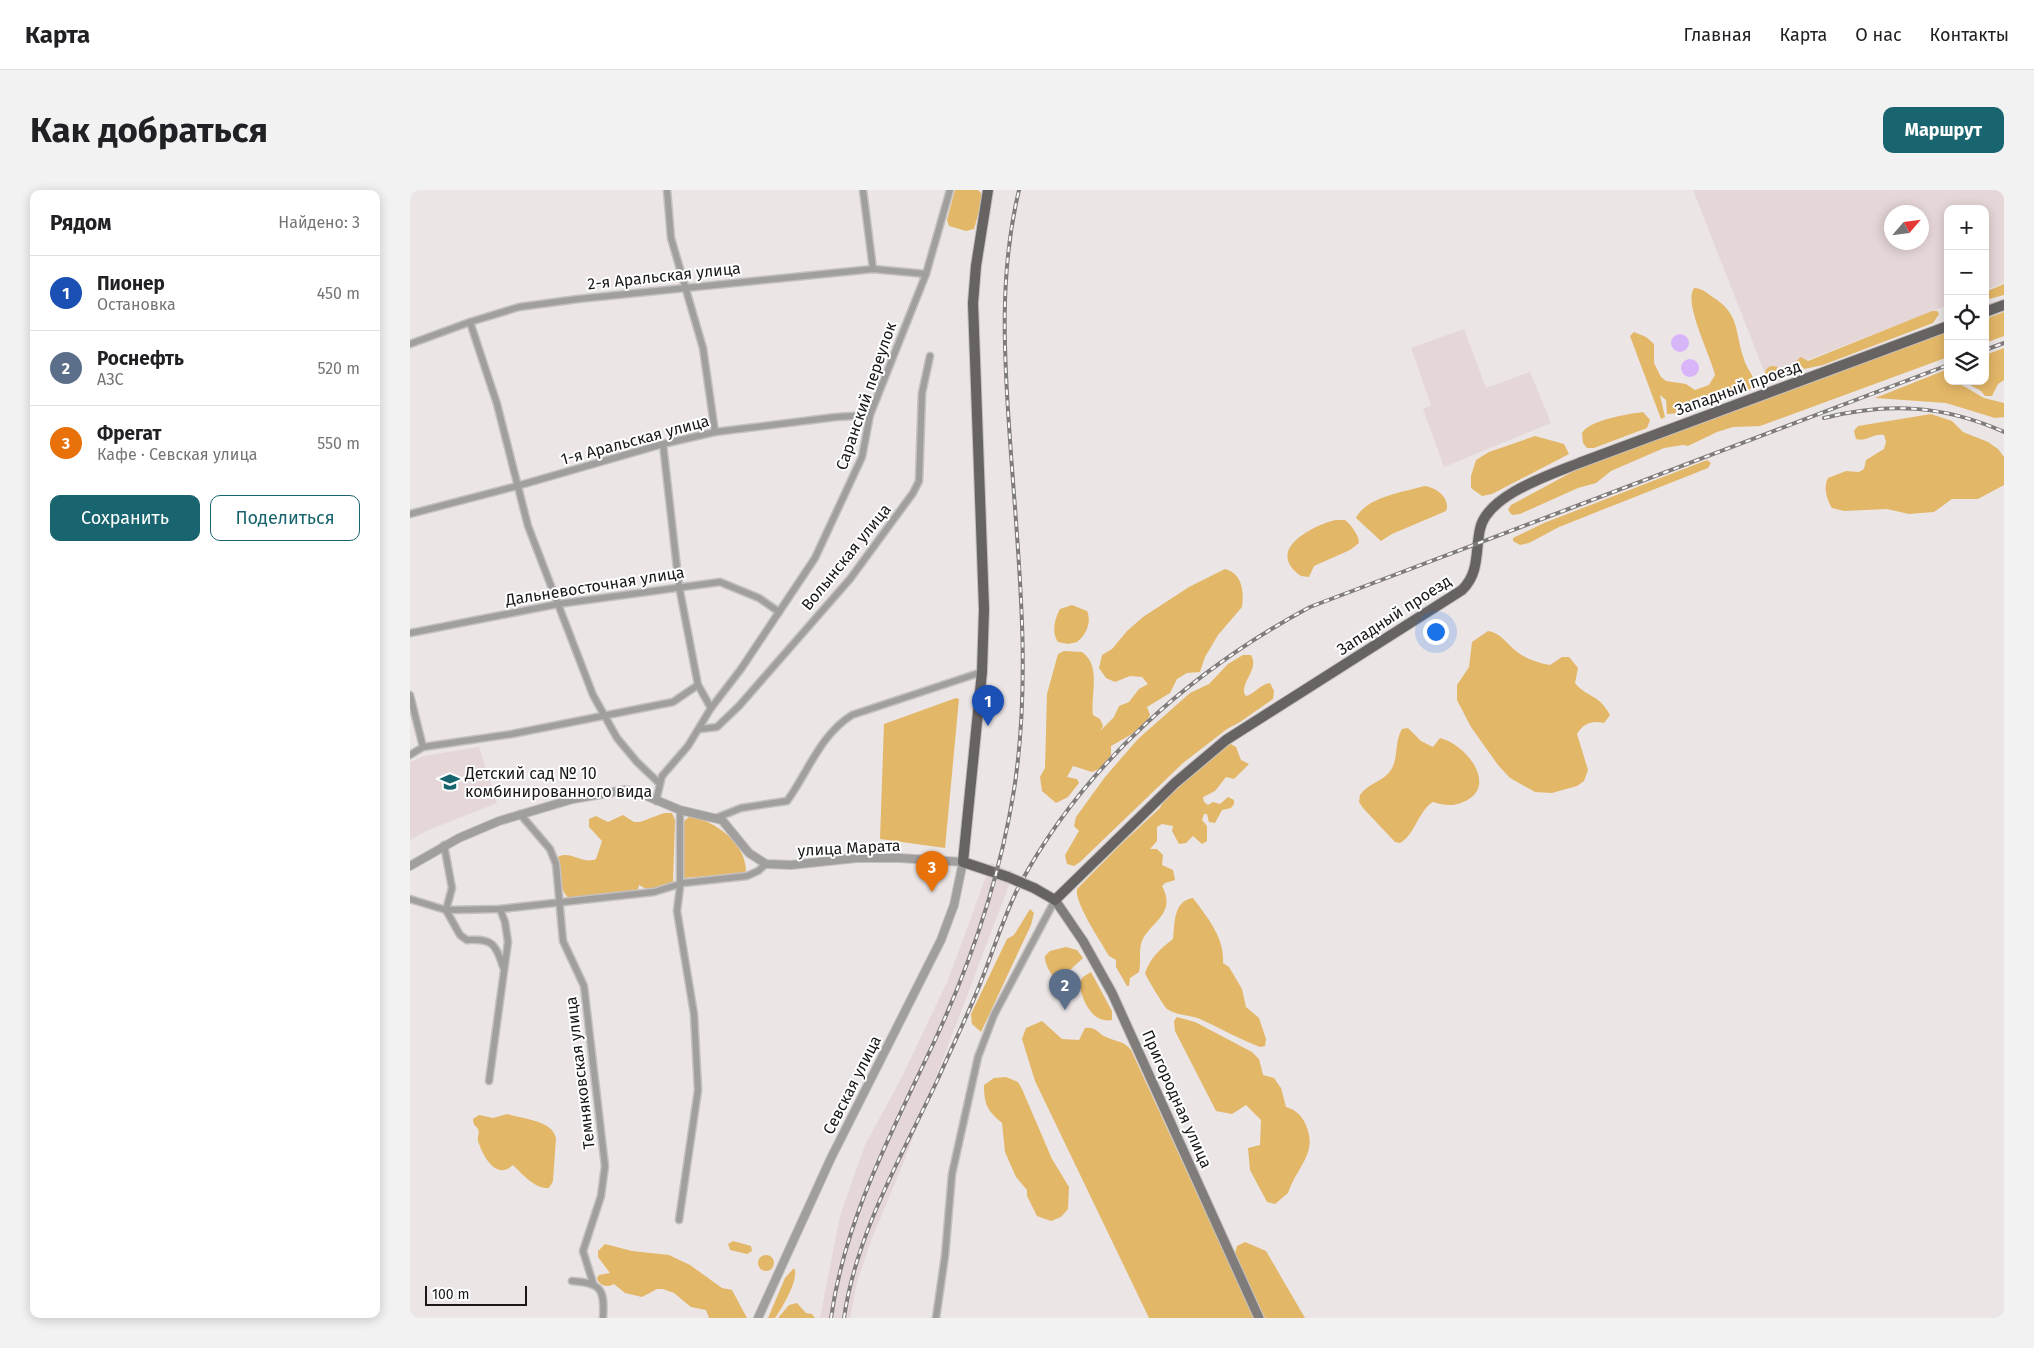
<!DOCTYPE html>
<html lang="ru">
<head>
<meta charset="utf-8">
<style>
  body { margin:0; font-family:"Fira Sans",sans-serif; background:#f2f2f2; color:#202124 }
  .controls { position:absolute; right:15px; top:15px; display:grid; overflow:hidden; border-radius:10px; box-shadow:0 2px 12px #0003 }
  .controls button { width:45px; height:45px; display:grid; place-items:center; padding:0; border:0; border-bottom:1px solid #e0e0e0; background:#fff; color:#202124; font:25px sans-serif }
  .compass { position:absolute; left:1474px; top:15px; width:45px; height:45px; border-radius:50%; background:#fff; box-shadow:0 2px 12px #0003; rotate:62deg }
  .scale { position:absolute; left:15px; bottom:12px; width:102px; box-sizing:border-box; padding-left:5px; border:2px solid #1a1819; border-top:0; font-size:14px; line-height:18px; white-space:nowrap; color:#1a1819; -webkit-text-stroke:4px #fff; paint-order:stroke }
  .you { position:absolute; left:1025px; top:441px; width:18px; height:18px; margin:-12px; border:4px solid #fff; border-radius:50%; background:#1a73e8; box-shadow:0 0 0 8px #1a73e833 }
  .badge { display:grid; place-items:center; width:32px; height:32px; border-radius:50%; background:#19656f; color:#fff; font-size:16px; font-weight:700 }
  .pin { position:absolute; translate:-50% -41px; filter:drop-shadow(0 1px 2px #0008) }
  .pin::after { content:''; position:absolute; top:26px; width:18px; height:15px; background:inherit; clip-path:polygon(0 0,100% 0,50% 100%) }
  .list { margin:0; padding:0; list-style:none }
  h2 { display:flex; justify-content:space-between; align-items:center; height:65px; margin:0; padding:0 20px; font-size:21px }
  h2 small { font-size:16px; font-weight:400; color:#757577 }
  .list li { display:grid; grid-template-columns:32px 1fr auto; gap:15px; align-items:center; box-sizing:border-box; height:75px; padding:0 20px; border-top:1px solid #e0e0e0 }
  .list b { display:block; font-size:19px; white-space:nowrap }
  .list p { margin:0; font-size:16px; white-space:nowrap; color:#757577 }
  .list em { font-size:16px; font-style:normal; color:#757577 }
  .actions { display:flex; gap:10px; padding:15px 20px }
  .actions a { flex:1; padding:11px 0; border:1px solid #19656f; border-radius:10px; text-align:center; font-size:18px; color:#19656f }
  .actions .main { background:#19656f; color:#fff }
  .icon { flex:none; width:28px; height:28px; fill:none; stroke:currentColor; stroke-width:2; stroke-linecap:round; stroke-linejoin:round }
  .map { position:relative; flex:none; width:1594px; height:1128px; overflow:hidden; border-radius:10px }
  header { display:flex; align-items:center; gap:30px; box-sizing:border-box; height:70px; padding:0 25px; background:#fff; border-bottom:1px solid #e0e0e0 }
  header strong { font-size:24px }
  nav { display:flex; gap:28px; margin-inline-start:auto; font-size:18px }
  .intro { display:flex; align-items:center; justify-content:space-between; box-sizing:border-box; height:120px; padding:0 30px }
  h1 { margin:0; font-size:35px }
  .button { padding:12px 22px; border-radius:10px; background:#19656f; color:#fff; font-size:18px; font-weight:700 }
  main { display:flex; gap:30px; padding:0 30px }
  aside { flex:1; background:#fff; border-radius:10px; box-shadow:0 2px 12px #0003 }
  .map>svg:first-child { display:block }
</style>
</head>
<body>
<header>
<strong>Карта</strong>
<nav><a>Главная</a><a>Карта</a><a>О нас</a><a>Контакты</a></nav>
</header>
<div class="intro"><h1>Как добраться</h1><a class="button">Маршрут</a></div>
<main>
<aside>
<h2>Рядом<small>Найдено: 3</small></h2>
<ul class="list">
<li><span class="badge" style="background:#1a4fb4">1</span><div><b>Пионер</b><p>Остановка</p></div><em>450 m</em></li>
<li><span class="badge" style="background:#5c6f8a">2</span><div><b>Роснефть</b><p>АЗС</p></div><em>520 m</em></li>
<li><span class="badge" style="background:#e8710a">3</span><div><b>Фрегат</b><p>Кафе · Севская улица</p></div><em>550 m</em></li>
</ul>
<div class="actions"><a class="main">Сохранить</a><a>Поделиться</a></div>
</aside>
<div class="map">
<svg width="1594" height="1128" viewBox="0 0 1594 1128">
  <rect width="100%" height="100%" fill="#ebe5e5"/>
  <g fill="#e5d6d7" fill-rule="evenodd">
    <path d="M1283,0H1594V93L1575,100V19H1538V115L1356,186ZM1482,22H1512V52H1482Z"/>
    <polygon points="1054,139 1076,198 1120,182 1141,233 1034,277 1013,219 1021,215 1001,158"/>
    <polygon points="69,557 87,613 16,641 0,650 0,572 14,566"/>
    <polygon points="581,673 604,682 493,974 462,1048 447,1092 440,1128 410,1128 430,1026 455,955 492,887 538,790"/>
  </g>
  <g fill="#e3b768">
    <polygon points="545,0 568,0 571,3 572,11 564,39 556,41 539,36 537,30"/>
    <polygon points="1594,94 1594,105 1575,110 1575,102"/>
    <path d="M1284,98C1291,98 1296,102 1301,106C1331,124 1324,141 1334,169C1337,181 1346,185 1343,197L1338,200L1295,215L1287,213L1270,223L1257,224L1256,210L1250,205L1255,227L1251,229L1220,146L1224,142L1236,147L1244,154V173L1251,187L1256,191L1276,194L1285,200L1299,195L1305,185C1301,166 1273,113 1284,98Z"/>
    <polygon points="1522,121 1527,121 1529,124 1523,133 1413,175 1394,179 1386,171 1391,167 1398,171"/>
    <polygon points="1594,122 1594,146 1575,153 1575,129"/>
    <polygon points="1538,142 1538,167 1350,236 1323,237 1307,242 1278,256 1273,255 1254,258 1201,281 1186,293 1168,298 1110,324 1102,325 1098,320 1101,315 1164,281 1221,257"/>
    <polygon points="1594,158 1594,190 1588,194 1582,206 1575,206 1571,201 1553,191 1575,191 1575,165"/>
    <circle cx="1363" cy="184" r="8"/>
    <polygon points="1538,179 1538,191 1545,191 1574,208 1594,213 1594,227 1585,228 1536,213 1465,208"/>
    <path d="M1233,222L1240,230L1237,238L1184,258H1177L1173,253L1172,243C1179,230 1218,224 1233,222Z"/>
    <path d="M1521,224L1542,231L1553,242L1578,252L1588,259L1594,267V295L1568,309H1542L1524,322L1511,323L1499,324L1477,319L1434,321L1422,318C1417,310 1413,297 1418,288L1436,281L1449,282L1454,279L1456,270L1474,259L1476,252L1474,245C1463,243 1457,252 1446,249L1444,241L1448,236Z"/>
    <polygon points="1125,246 1154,254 1159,264 1082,304 1072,306 1061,298 1061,286 1066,270 1079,262"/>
    <polygon points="1297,270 1301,273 1298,278 1149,337 1119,353 1110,355 1103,351 1103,348 1134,333"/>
    <path d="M1014,296C1026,297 1041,308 1036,321L982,344L971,351L946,328C956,307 994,302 1014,296Z"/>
    <path d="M925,330H935C941,335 949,345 949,353L940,360L904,376L899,387L891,386C854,360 902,336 925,330Z"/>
    <path d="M815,379C833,384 834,402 832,417L808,445L795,467L790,482L777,483L767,489L760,503L737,517L740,525L738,529L722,544L701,556V565L689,579L682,582L663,576L657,587L667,589L669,593L658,607L646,613L632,601L630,587L635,578L637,504L648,464L654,461L672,462C692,476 680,505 683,525L690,529L693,536L690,541L704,527L709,516L719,512L729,499L738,494L732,487L720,486L705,492L696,488L689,478L692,465L702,459L717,441L733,427L779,397Z"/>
    <path d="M662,415L677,421C682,432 676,445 667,452L658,454L648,452C641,442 645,428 650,419Z"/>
    <path d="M1078,441C1092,443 1099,457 1110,464C1119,470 1130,473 1140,475L1152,467H1159L1168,478L1165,493C1176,507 1189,504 1200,525L1194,533C1183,530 1173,533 1167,544L1178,580L1174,591L1167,596L1142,603L1125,602L1100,588L1088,575L1061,537L1047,510V495L1059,477L1062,452Z"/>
    <path d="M833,465H841C849,479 833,489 834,503L836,506C845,504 850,494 860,493L864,501L863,509L830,532L817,539L773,573L670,672L664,676L657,674L655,665L669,641L664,636L666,627L695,587L728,549L780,503L799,494L818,474Z"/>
    <polygon points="546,508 549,509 535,658 470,649 474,534"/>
    <path d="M998,538L1011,551L1023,557L1030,548C1056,554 1090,597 1053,612C1043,617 1033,615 1023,612C1008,621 1005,645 990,653L985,652L953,618L949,612L950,605C958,593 973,592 981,580C989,567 984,552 992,539Z"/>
    <path d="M819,553L826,557L831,570L839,574L824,589L816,587L805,601L793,607L794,612L798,615L803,612L810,614L818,607L824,610V614L821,618L812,620L805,633L799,632L797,624H794L792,630L797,636V651L792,654L783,646L776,653L769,654L762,641L763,636L752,634L747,637V651L740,659H747L753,665L752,675L763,680L765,690L755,693L752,696C768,725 737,733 731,754C729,763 731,773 729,782L720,788L719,796H717L706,777V770L699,766C691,752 664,712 667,699L709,656L750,618L755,608Z"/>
    <path d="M254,623H262L265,630L263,692L240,701L229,695L227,702L160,709C148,700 149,681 148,667C160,660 173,675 186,669L192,651L179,637V629L186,626L198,632L213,625L224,632H230Z"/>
    <path d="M280,626C306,632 335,652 336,681L334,683L274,688L273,632Z"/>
    <path d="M783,708C797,727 815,748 813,773L819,777L832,799L836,817L849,828L856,849L855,856L850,857C829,849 810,838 790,829C780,825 765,825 757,819C754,816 736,787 735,783C741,767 750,759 763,749C765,733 763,711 783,708Z"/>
    <polygon points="620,719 624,723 621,735 571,842 562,834 561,824 597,749 604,745"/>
    <path d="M656,757L667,760L673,768L648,791C641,786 634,773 635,766L640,761Z"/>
    <path d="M681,782L702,821V830C681,834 672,809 669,793L673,787Z"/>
    <path d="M767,827L785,832L842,862L849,869L853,885L864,888L871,898L876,917C884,919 890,924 894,931C910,962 888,974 878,1003L865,1014L857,1012L840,980L838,958L850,955L851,930L836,915L822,924L806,921L765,841L764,831Z"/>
    <path d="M632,831L652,849L669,850L675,838C686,836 687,843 696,847C706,852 713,850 721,860L844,1128H739L625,891L612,849L616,838Z"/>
    <path d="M596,887L608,892L612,899L642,969L659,997L658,1019L651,1027L641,1031L627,1026L617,1006V1000L606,987L595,962L592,933C578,921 574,915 574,895L584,888Z"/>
    <path d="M97,924C112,929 142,930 146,948L143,991L139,998C125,999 112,984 103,975C86,991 73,966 68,951C67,947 70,943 68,939C65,935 63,935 63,929L69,925L83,928Z"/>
    <polygon points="323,1051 341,1056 342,1061 337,1064 320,1060 318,1054"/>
    <polygon points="835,1052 856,1061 895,1128 855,1128 825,1063 827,1056"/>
    <path d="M195,1054L222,1061L259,1065L280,1075L312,1098L322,1100L337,1128H299L296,1120L281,1117L264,1103L253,1099H247L232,1107L215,1103L204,1094C198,1098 189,1096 187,1088L189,1085L200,1083L188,1067V1061Z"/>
    <circle cx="356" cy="1073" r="8"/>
    <path d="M384,1078C390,1088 372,1118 365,1128H358L375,1088Z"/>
    <polygon points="387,1113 396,1123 402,1124 405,1128 368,1128 379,1115"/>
  </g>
  <g fill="#d8b5f9">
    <circle cx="1270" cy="153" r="9"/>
    <circle cx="1280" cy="178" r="9"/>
  </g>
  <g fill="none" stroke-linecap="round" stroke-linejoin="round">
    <defs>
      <g id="minor">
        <polyline points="257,0 261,48 293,158 305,242"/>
        <polyline points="453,0 463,79"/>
        <polyline points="60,132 87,214 118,336 183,505 207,548 227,572 249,593"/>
        <polyline points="0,154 60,132 109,117 168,109 463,79 516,84"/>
        <polyline points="253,254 269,396 288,495 301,518"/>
        <polyline points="0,324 107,296 253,254 305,242 426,227 460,225"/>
        <polyline points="0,443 148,414 310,392 349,408 369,422"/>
        <polyline points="0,505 13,557"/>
        <polyline points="290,539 307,537 329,516 440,389 503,303 509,291 512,203 520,166"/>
        <polyline points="0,565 13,557 102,544 263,512 288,495"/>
        <polyline points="246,611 252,586 278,556 301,518 331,479 405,368 452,267 460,225 516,84 540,0"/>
        <polyline points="110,624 140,659 146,674 153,751 174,796 195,976 191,1006 173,1061 183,1093"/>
        <path d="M306,628L331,618L377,611C398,582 410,545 442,525L572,482"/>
        <path d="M34,655L42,698L36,720L50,745L57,750C82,748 86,754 93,777"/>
        <polyline points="0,709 36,720 90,719 244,702 273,693 337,686 348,681 356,674"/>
        <polyline points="79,891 98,752 95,732 90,719"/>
        <polyline points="269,1030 288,900 284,824 267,721 270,697 270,620"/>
        <path d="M162,1091C191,1093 195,1099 193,1128"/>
        <polyline points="526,1128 535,1066 542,984 568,867 584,825 645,710"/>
      </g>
      <polyline id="tertiary" points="0,676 49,648 89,631 163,609 215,600 227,602 270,620 312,630 339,663 356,674 381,675 447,668 489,668 553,672 544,715 531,750 421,968 348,1128"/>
      <polyline id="secondary" points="645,710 673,751 702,803 849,1128"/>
      <g id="primary">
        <polyline points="578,0 566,76 563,113 574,419 572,482 553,672 598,687"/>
        <polyline points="1575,122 1594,115"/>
        <path d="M624,698L645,710L765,593L816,550L1052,400C1070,382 1065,362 1070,339C1077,305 1140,285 1169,273L1538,136"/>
      </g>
    </defs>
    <use href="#minor" stroke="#c5c0c0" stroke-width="9"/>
    <use href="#tertiary" stroke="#c5c0c0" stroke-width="10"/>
    <use href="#secondary" stroke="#c5c0c0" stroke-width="11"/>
    <use href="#primary" stroke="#c5c0c0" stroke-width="12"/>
    <use href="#minor" stroke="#a19f9e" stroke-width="6"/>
    <use href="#tertiary" stroke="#a19f9e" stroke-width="8"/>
    <use href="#secondary" stroke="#7f7c7a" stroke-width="9"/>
    <use href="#primary" stroke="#676362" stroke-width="10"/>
    <defs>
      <g id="rail">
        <polyline points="1575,160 1594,153"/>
        <path d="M1414,228C1478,212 1534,215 1594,242"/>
        <path d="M421,1128C435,1028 483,940 525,850C562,770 590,687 604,600C622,484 608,367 600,250C594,166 589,83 609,0"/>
        <path d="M434,1128C446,1044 491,967 527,891C541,859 557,827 570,794C583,762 593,728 609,696C673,576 781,481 900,417L1538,175"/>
      </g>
    </defs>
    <use href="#rail" stroke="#807c7c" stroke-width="4"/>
    <use href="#rail" stroke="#fff" stroke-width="2" stroke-dasharray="5.5" stroke-linecap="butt"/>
    <defs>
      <polyline id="primary-bridge" points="598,687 624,698"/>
    </defs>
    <use href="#primary-bridge" stroke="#c5c0c0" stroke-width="12" stroke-linecap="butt"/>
    <use href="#primary-bridge" stroke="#676362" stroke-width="10"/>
  </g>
  <defs>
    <symbol id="school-bare" viewBox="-9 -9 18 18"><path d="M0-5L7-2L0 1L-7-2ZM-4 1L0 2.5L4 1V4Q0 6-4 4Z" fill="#19656f" stroke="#fff" stroke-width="2.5" paint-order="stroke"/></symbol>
  </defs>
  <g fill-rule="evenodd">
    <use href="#school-bare" x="26" y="578" width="28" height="28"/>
  </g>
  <g text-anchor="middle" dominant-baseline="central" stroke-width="4" stroke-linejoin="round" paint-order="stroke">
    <g font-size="16" fill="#1a1819" stroke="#fff">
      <text transform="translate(254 86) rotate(-6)">2-я Аральская улица</text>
      <text transform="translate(1328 198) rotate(-20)">Западный проезд</text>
      <text transform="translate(456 206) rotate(-71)">Саранский переулок</text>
      <text transform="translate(225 250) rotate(-15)">1-я Аральская улица</text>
      <text transform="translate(436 367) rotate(-51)">Волынская улица</text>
      <text transform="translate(185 396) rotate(-9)">Дальневосточная улица</text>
      <text transform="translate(984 425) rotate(-33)">Западный проезд</text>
      <text transform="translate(439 658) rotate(-3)">улица Марата</text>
      <text transform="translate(170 883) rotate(-97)">Темняковская улица</text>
      <text transform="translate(442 895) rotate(-63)">Севская улица</text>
      <text transform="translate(767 909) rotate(66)">Пригородная улица</text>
    </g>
    <g font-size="16" fill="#1a1819" stroke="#fff" text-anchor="start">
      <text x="55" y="583">Детский сад № 10<tspan x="55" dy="18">комбинированного вида</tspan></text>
    </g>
  </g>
</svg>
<div class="controls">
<button>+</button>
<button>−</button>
<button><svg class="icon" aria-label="locate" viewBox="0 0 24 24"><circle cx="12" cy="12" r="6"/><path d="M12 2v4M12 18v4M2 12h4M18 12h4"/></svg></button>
<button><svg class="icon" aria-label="layers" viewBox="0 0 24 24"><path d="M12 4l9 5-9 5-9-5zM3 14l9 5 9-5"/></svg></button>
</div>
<svg class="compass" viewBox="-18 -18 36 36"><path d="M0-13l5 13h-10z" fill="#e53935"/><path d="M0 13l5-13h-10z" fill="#757577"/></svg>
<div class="scale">100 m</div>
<div class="you"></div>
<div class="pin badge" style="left:578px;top:536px;background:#1a4fb4">1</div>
<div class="pin badge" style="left:655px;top:820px;background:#5c6f8a">2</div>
<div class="pin badge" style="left:522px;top:702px;background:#e8710a">3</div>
</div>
</main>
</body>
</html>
